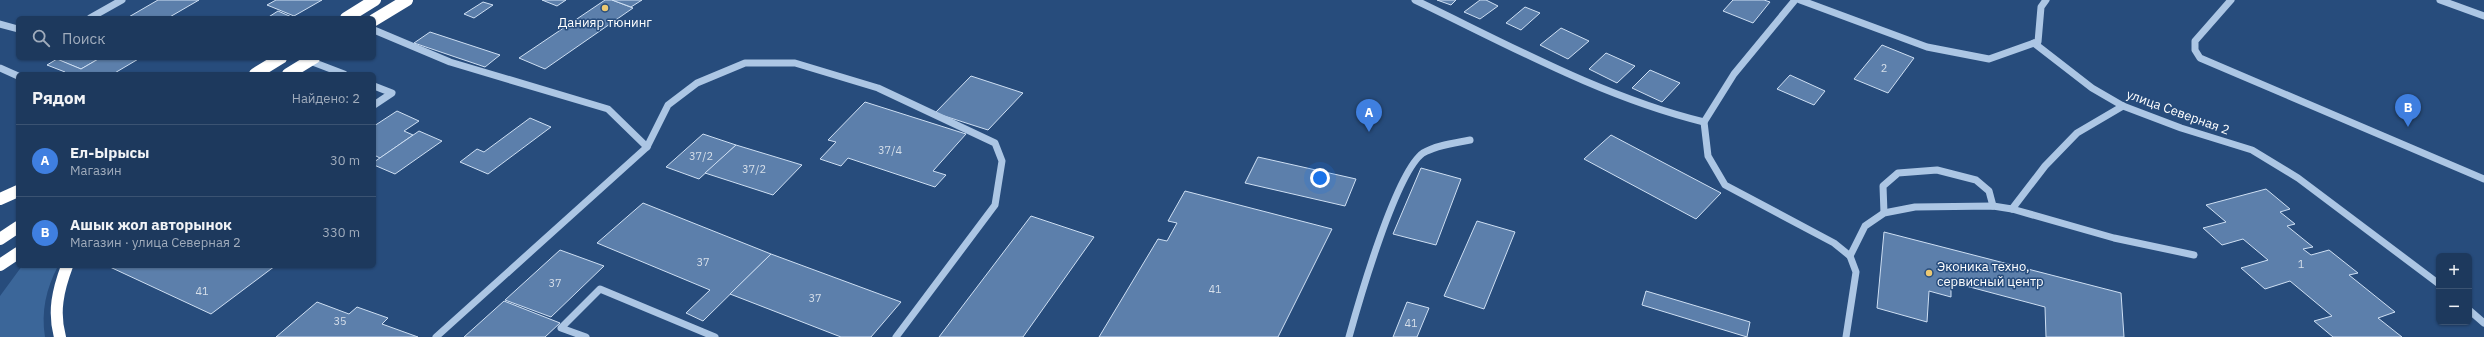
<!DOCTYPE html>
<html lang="ru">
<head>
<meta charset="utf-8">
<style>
  body { margin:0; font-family:"IBM Plex Sans",sans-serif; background:#2a4466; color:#f1f3f6 }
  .controls { position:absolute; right:12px; bottom:12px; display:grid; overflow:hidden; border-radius:6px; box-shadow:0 1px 3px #0004 }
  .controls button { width:36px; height:36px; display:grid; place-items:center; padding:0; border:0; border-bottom:1px solid #3b5372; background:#1d395d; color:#f1f3f6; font:20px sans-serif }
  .you { position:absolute; left:1320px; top:178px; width:14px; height:14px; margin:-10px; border:3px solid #fff; border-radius:50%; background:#1a73e8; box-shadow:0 0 0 6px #1a73e833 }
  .badge { display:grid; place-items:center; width:26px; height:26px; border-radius:50%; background:#ecc872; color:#fff; font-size:13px; font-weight:700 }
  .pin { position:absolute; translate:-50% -33px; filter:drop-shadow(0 1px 2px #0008) }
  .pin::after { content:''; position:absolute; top:21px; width:14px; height:12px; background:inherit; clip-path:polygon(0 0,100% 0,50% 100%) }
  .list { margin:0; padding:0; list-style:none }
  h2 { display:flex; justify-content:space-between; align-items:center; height:52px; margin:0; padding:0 16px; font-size:17px }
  h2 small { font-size:13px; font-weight:400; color:#a0acbc }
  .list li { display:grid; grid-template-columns:26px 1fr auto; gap:12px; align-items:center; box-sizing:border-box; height:72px; padding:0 16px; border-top:1px solid #3b5372 }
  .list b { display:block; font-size:15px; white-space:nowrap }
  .list p { margin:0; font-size:13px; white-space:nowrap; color:#a0acbc }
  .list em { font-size:13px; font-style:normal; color:#a0acbc }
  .icon { flex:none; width:22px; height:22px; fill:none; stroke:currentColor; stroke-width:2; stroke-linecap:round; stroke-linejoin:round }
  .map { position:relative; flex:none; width:2484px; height:337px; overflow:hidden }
  .search { position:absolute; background:#1d395d; box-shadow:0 1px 3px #0004; left:16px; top:16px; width:360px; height:44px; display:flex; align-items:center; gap:10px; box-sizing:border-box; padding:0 14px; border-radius:6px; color:#a0acbc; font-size:15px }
  .panel { position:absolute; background:#1d395d; box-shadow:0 1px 3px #0004; left:16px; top:72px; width:360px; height:196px; border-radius:6px }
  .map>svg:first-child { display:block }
</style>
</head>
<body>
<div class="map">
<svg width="2484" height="337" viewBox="0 0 2484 337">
  <rect width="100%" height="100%" fill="#274c7c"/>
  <path fill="#3b6699" d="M22,266H58C46,289 41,311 45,337H0V296Z"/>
  <g fill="#5c7fab" stroke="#cedff3">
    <polygon points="158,0 199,0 168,18 127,18"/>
    <polygon points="276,0 322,0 294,16 267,5"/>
    <polygon points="542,0 566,0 557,6"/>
    <polygon points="605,0 612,0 633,8 545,69 519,58"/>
    <polygon points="612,0 642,0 631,7"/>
    <polygon points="1437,0 1456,0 1451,5"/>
    <polygon points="1480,0 1486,0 1498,6 1480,19 1464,12"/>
    <polygon points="1733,0 1764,0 1770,2 1753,23 1723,11"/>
    <polygon points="483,2 493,5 474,18 464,14"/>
    <polygon points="1525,7 1540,13 1521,30 1506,23"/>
    <polygon points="278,11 294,18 267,18"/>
    <polygon points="1561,28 1589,41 1568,59 1540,45"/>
    <polygon points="430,32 500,55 485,67 414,43"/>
    <polygon points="1882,45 1914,58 1888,93 1854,79"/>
    <polygon points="1606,53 1635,66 1617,83 1589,69"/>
    <polygon points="57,58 100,58 81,69 56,59"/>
    <polygon points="100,58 140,58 113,74 62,74 65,72 47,65 57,59 81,69"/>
    <polygon points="1650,70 1680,83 1662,102 1632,88"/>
    <polygon points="1790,75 1825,91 1814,105 1777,89"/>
    <polygon points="971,76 1023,93 988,130 935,113"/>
    <polygon points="865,102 966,134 933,171 946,175 935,187 848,158 841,166 820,159 836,142 828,140"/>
    <polygon points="397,111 419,121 404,131 413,135 380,158 374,155 374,126"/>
    <polygon points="530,118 551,127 488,174 460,162 477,149 484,152"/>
    <polygon points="419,131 442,141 395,174 374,165 374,162"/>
    <polygon points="703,134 736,145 699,179 666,167"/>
    <polygon points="1611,135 1721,193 1696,219 1584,159"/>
    <polygon points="736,145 802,165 773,195 705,173"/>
    <polygon points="1258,157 1356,179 1345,206 1245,183"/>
    <polygon points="1421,168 1461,179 1436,245 1393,234"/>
    <polygon points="2266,189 2290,209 2280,212 2295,224 2287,226 2313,247 2303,249 2311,255 2329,250 2358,273 2349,275 2395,312 2378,318 2402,337 2333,337 2314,321 2332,316 2290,281 2265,289 2241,268 2268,260 2243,239 2222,245 2203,228 2226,222 2206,205"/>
    <polygon points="1185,191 1332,229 1278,337 1099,337 1158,239 1167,241 1177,223 1168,221"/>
    <polygon points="643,203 771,254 703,321 686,313 710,290 597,243"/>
    <polygon points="1031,216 1094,237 1023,337 939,337"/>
    <polygon points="1477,221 1515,232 1484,309 1444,296"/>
    <polygon points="1884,232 2121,293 2124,337 2046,337 2045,307 1951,282 1951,297 1929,291 1927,322 1877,308"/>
    <polygon points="560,250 604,266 551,317 505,300"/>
    <polygon points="771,254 901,302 871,337 841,337 730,294"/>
    <polygon points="112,266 275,266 211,314 110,267"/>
    <polygon points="1646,291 1750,322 1747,337 1642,305"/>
    <polygon points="504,301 560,323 545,337 464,337"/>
    <polygon points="317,302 349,314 357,307 388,318 382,324 418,337 276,337"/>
    <polygon points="1407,302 1429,308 1417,337 1393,337"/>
  </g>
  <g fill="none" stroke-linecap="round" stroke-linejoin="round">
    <g stroke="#acc6e4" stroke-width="7">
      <path d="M1415,0C1509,45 1602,97 1704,122L1734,74L1795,0"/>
      <polyline points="1800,0 1927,47 1989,59 2034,43 2092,88 2123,106 2181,128 2252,150 2298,178 2439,284"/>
      <polyline points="2231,0 2195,41 2195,50 2200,58 2484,179"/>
      <polyline points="2440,0 2484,16"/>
      <polyline points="90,18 122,0"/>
      <polyline points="0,24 18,29"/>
      <polyline points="374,30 450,62 608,109 647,147 436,337"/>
      <polyline points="2034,43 2038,42 2041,7 2046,0"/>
      <polyline points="310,61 344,74"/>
      <polyline points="0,68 18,76"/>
      <polyline points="374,86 392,93 374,105"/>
      <polyline points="1704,122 1708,156 1725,185 1834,243 1850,256 1856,272 1846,337"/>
      <polyline points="647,147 668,105 697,83 745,63 795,63 878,88 995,143 1002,161 995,205 896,337"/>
      <polyline points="2012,209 2045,166 2077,133 2123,106"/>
      <polyline points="1884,213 1883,186 1898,173 1937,170 1976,180 1989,191 1993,206"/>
      <polyline points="1850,256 1865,226 1884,213 1915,207 1993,206 2012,209 2114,238 2194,255"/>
      <polyline points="2469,310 2484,323"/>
      <polyline points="586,337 561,328 600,289 715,337"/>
      <path d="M1349,337C1359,301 1396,172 1423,153C1436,145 1455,143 1470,140"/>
    </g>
    <g stroke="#fff" stroke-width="12">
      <polyline points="346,18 375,0"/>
      <polyline points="374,20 407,0"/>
      <polyline points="255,74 281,58"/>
      <polyline points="288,74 314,58"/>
      <polyline points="0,199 18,191"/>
      <polyline points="0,239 18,227"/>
      <polyline points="0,265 18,253"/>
      <path d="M60,337C53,312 58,290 67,266"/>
    </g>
  </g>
  <g fill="#ecc872" stroke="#274c7c" stroke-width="1.5">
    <circle cx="605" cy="8" r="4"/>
    <circle cx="1929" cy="273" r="4"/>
  </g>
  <g text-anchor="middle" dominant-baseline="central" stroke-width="3" stroke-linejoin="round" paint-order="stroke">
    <g font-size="11" fill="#d6dfea">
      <text x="1884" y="68">2</text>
      <text x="890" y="150">37/4</text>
      <text x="701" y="156">37/2</text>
      <text x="754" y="169">37/2</text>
      <text x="703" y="262">37</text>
      <text x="2301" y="264">1</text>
      <text x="555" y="283">37</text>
      <text x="1215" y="289">41</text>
      <text x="202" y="291">41</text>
      <text x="815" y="298">37</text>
      <text x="340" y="321">35</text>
      <text x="1411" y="323">41</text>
    </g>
    <g font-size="13" fill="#fff" stroke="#274c7c">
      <text x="605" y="22">Данияр тюнинг</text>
      <text x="1937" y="266" text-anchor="start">Эконика техно,<tspan x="1937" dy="15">сервисный центр</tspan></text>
    </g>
    <g font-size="13" fill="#fff" stroke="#274c7c">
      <text transform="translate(2178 112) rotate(20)">улица Северная 2</text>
    </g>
  </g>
</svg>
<div class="controls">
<button>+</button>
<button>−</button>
</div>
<div class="you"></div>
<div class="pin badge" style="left:1369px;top:132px;background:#3f7fe0">A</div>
<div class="pin badge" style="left:2408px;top:127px;background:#3f7fe0">B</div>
<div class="search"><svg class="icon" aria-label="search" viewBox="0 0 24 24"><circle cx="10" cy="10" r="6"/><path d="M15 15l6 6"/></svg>Поиск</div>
<section class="panel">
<h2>Рядом<small>Найдено: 2</small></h2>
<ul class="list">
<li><span class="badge" style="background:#3f7fe0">A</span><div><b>Ел-Ырысы</b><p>Магазин</p></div><em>30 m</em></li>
<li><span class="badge" style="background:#3f7fe0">B</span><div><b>Ашык жол авторынок</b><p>Магазин · улица Северная 2</p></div><em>330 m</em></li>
</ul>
</section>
</div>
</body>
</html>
